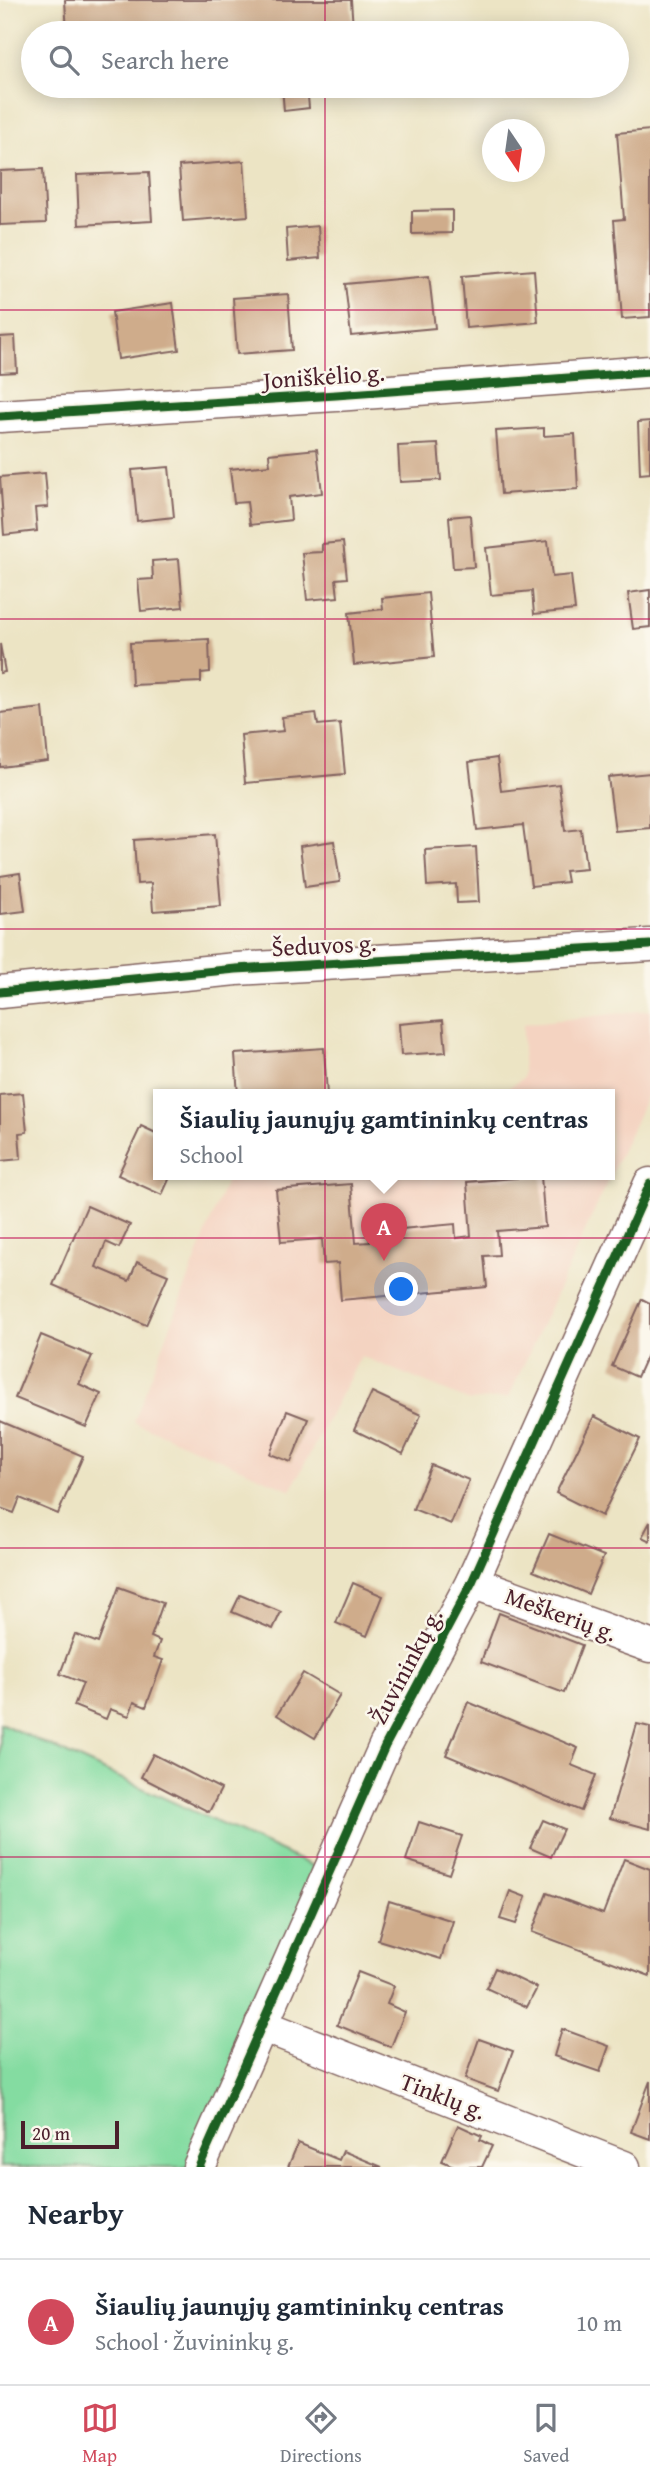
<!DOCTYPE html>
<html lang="en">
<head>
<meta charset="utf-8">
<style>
  body { margin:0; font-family:"Gentium Book Plus",serif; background:#f2f2f3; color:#1f2937 }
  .compass { position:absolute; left:482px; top:119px; width:63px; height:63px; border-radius:50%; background:#fff; box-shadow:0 4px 18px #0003; rotate:167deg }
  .scale { position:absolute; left:21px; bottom:18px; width:98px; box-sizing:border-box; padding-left:7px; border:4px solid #4a1f2b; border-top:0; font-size:19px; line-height:24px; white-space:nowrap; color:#4a1f2b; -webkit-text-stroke:5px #fbf7ec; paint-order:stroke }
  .you { position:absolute; left:402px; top:1290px; width:24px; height:24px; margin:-18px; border:5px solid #fff; border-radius:50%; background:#1a73e8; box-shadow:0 0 0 10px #1a73e833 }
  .badge { display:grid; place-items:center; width:46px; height:46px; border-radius:50%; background:#d1495b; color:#fff; font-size:23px; font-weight:700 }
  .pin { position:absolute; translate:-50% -58px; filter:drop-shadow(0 2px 4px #0008) }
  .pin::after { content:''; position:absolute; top:37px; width:24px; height:21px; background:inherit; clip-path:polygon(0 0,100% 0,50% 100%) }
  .popup { position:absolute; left:153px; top:1089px; width:462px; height:91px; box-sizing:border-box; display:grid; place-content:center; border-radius:0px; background:#fff; filter:drop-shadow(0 2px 5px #0005); font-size:23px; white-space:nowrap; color:#747a83 }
  .popup b { font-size:26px; color:#1f2937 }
  .popup::after { content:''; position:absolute; left:50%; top:100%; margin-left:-14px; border:14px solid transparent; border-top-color:#fff }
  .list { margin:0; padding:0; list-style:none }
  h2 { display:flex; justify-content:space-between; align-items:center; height:91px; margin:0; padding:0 28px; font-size:30px }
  h2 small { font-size:23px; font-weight:400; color:#747a83 }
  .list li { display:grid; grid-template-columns:46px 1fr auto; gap:21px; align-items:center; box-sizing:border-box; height:126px; padding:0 28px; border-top:2px solid #e0e1e3 }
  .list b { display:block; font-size:26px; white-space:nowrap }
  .list p { margin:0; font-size:23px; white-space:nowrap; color:#747a83 }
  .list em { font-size:23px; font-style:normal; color:#747a83 }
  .icon { flex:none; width:38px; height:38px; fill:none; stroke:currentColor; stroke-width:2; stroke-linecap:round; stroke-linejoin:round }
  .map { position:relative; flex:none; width:650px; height:2167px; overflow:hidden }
  .search { position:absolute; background:#fff; box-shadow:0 4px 18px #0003; left:21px; right:21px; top:21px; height:77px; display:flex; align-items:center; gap:18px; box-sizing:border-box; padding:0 24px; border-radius:38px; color:#747a83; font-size:26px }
  .sheet { height:217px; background:#fff }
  nav { display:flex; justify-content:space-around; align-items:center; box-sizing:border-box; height:98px; border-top:2px solid #e0e1e3; background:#fff; font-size:19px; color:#747a83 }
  nav a { display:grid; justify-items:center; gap:4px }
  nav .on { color:#d1495b }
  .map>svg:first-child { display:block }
</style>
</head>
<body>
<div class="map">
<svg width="650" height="2167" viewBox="0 0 650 2167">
  <rect width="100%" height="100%" fill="#fbf7ec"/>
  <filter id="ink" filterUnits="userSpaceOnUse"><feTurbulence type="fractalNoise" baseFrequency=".0143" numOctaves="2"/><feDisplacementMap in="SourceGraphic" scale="14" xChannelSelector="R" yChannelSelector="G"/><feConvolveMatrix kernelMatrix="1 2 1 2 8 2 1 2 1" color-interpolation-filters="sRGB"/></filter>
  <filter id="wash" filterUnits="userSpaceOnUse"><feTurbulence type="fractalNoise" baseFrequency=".00686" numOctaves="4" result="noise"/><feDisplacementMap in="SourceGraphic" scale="28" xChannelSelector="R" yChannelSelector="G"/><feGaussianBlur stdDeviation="1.57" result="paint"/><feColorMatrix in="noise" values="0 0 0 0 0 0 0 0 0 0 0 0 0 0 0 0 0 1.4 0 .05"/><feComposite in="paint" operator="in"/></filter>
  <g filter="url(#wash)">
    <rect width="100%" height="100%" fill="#ece4c4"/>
    <polygon fill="#f4d3c1" points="650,1010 650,1089 509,1397 470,1401 361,1356 291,1490 134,1422 228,1175 610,1175 610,1095 498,1095 523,1078 523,1024"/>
    <polygon fill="#84dca1" stroke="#677e66" stroke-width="2" points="0,1723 328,1873 199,2167 0,2167"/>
    <g id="blocks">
      <g fill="#cfac8b">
        <polygon points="65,0 351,0 353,28 279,33 67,33"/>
        <polygon points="282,86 307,86 309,108 284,111"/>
        <polygon points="650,130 650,317 622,319 614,220 624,219 617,133"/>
        <polygon points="244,161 248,216 183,221 179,166"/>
        <polygon points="43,169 46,223 0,225 0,171"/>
        <polygon points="149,172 152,221 79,225 77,175"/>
        <polygon points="452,210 452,233 412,234 412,211"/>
        <polygon points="318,226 320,258 288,261 286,229"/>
        <polygon points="534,270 538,322 466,328 462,276"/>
        <polygon points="429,276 435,328 351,336 345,284"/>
        <polygon points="288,294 292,350 237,354 233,298"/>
        <polygon points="173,303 179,350 118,359 112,312"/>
        <polygon points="15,336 17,372 0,373 0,337"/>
        <polygon points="650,421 650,473 640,474 638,422"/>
        <polygon points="544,428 544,436 575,434 578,489 501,494 496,431"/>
        <polygon points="438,444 441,480 400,482 398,446"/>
        <polygon points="317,449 322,493 289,497 291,520 250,525 247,502 234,503 230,469 270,465 269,454"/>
        <polygon points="169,467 174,517 137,521 132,470"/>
        <polygon points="45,473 48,507 35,508 37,531 4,535 0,477"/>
        <polygon points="470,515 474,567 453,568 449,517"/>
        <polygon points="548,541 552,577 571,575 575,610 534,614 532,591 491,595 486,548"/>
        <polygon points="343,542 347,578 336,579 338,597 307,600 302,553 322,552 322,544"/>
        <polygon points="179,559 183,607 141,611 138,580 153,579 152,561"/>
        <polygon points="650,590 650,627 633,629 628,593"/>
        <polygon points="428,593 434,657 354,665 349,613 383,609 382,598"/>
        <polygon points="209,639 210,672 201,673 201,682 132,685 130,643"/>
        <polygon points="0,644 5,672 0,673"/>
        <polygon points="43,708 48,761 0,767 0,713"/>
        <polygon points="316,713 318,725 340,723 345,774 245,783 241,735 284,731 282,717"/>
        <polygon points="497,758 501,791 559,784 565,831 581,829 586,869 565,871 567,882 531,886 523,825 477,830 469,762"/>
        <polygon points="650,773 650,828 615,831 608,777"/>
        <polygon points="215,834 221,906 153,911 151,883 137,884 134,840"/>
        <polygon points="334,841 340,882 305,887 300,846"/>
        <polygon points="476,847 479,902 457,903 456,884 427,886 425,850"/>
        <polygon points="20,873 25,911 0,914 0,876"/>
        <polygon points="443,1020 446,1052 401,1055 399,1024"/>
        <polygon points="324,1048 327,1095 238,1095 235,1054"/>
        <polygon points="23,1093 27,1132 19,1133 21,1159 0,1161 0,1095"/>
        <polygon points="141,1126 158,1134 158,1175 171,1175 162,1195 118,1175"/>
        <polygon points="541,1176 545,1227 497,1231 499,1255 484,1256 487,1287 341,1300 338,1263 324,1264 322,1239 281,1242 276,1190 351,1184 356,1243 370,1242 369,1232 455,1224 456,1238 471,1236 467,1182"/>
        <polygon points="87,1206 130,1225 119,1248 106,1242 96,1267 129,1281 137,1262 168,1275 146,1325 53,1285"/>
        <polygon points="642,1299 650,1303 650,1348 637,1377 612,1366"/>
        <polygon points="41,1335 92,1356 79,1384 101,1394 86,1427 15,1398"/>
        <polygon points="372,1392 421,1415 403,1454 354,1430"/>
        <polygon points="287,1411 308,1419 291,1462 270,1454"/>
        <polygon points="594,1416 640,1439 602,1516 556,1493"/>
        <polygon points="0,1421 83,1456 58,1514 20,1498 14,1513 0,1508"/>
        <polygon points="431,1465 469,1480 451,1524 413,1509"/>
        <polygon points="650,1522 650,1541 642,1537"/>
        <polygon points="549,1534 604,1556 588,1594 533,1571"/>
        <polygon points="353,1583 383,1596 367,1636 336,1623"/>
        <polygon points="119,1587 163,1603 151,1637 160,1641 154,1657 163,1660 146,1707 134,1702 129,1716 110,1709 106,1719 74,1706 83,1683 60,1674 75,1634 98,1643"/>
        <polygon points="240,1595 281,1612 273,1629 232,1612"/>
        <polygon points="499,1613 582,1645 564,1693 481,1662"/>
        <polygon points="303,1673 340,1695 315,1738 277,1715"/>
        <polygon points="468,1702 578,1748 571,1765 596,1775 581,1811 446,1755"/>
        <polygon points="637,1724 650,1727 650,1829 610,1818"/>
        <polygon points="153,1754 221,1789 209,1812 141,1777"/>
        <polygon points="543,1820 564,1829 551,1857 530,1848"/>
        <polygon points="419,1822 462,1836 449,1874 406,1860"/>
        <polygon points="624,1859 650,1869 650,1976 532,1932 547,1893 603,1914"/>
        <polygon points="510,1891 526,1897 516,1924 500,1919"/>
        <polygon points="389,1901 453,1921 441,1959 378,1940"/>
        <polygon points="495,1968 537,1988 527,2007 486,1988"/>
        <polygon points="358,1972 394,1986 387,2004 405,2012 391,2047 337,2025"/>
        <polygon points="562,2029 609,2046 600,2072 554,2056"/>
        <polygon points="479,2039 513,2051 498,2091 465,2079"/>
        <polygon points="650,2081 650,2139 631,2132"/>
        <polygon points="458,2125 482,2136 480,2140 492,2146 482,2167 456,2167 442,2161"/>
        <polygon points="298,2143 339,2160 343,2151 382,2167 288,2167"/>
      </g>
    </g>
  </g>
  <g filter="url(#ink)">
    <use href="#blocks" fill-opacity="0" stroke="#836461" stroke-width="2"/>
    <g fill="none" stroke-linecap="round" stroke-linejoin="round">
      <defs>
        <g id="minor">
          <polyline points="0,416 336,395 650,372"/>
          <polyline points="0,992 236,969 650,945"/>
          <polyline points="472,1582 650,1646"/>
          <polyline points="261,2025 624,2167"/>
          <polyline points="199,2167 385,1746 472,1582 650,1184"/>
        </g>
      </defs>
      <use href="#minor" stroke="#836461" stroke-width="35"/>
      <use href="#minor" stroke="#fff" stroke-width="32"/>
      <defs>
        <g id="cycleway">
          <polyline points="0,416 336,395 650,372"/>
          <polyline points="0,992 236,969 650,945"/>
          <polyline points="199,2167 385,1746 472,1582 650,1184"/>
        </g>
      </defs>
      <use href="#cycleway" stroke="#fbf7ec" stroke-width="13"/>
      <use href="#cycleway" stroke="#1b5e20" stroke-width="9"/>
    </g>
  </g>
  <path fill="none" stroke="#c2185b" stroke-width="2" stroke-opacity="0.55" d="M325,0V33M325,86V2167M0,310H650M0,619H650M0,929H650M0,1238H650M0,1548H650M0,1857H650"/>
  <g text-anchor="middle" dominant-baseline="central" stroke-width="5" stroke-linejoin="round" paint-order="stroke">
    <g font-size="24" fill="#4a1f2b" stroke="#fbf7ec">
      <text transform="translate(324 376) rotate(-4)">Joniškėlio g.</text>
      <text transform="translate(324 945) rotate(-3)">Šeduvos g.</text>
      <text transform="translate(561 1614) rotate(20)">Meškerių g.</text>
      <text transform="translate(406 1666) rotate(-62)">Žuvininkų g.</text>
      <text transform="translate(443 2096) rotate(21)">Tinklų g.</text>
    </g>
  </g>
</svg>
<svg class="compass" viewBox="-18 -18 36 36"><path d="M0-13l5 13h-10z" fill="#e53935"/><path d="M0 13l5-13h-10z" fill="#747a83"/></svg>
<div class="scale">20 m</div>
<div class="you"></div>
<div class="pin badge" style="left:384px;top:1261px">A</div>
<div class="popup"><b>Šiaulių jaunųjų gamtininkų centras</b>School</div>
<div class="search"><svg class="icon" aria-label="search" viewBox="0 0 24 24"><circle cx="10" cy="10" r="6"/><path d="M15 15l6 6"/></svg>Search here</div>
</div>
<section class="sheet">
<h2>Nearby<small></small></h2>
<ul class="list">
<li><span class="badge">A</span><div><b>Šiaulių jaunųjų gamtininkų centras</b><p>School · Žuvininkų g.</p></div><em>10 m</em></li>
</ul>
</section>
<nav>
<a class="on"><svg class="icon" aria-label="map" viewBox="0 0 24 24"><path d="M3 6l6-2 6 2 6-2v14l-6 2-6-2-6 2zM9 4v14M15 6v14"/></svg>Map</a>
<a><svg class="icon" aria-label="directions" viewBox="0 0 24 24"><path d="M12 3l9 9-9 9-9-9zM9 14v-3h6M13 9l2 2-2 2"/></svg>Directions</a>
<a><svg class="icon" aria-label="saved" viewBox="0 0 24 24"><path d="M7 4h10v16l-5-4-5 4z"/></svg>Saved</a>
</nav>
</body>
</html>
